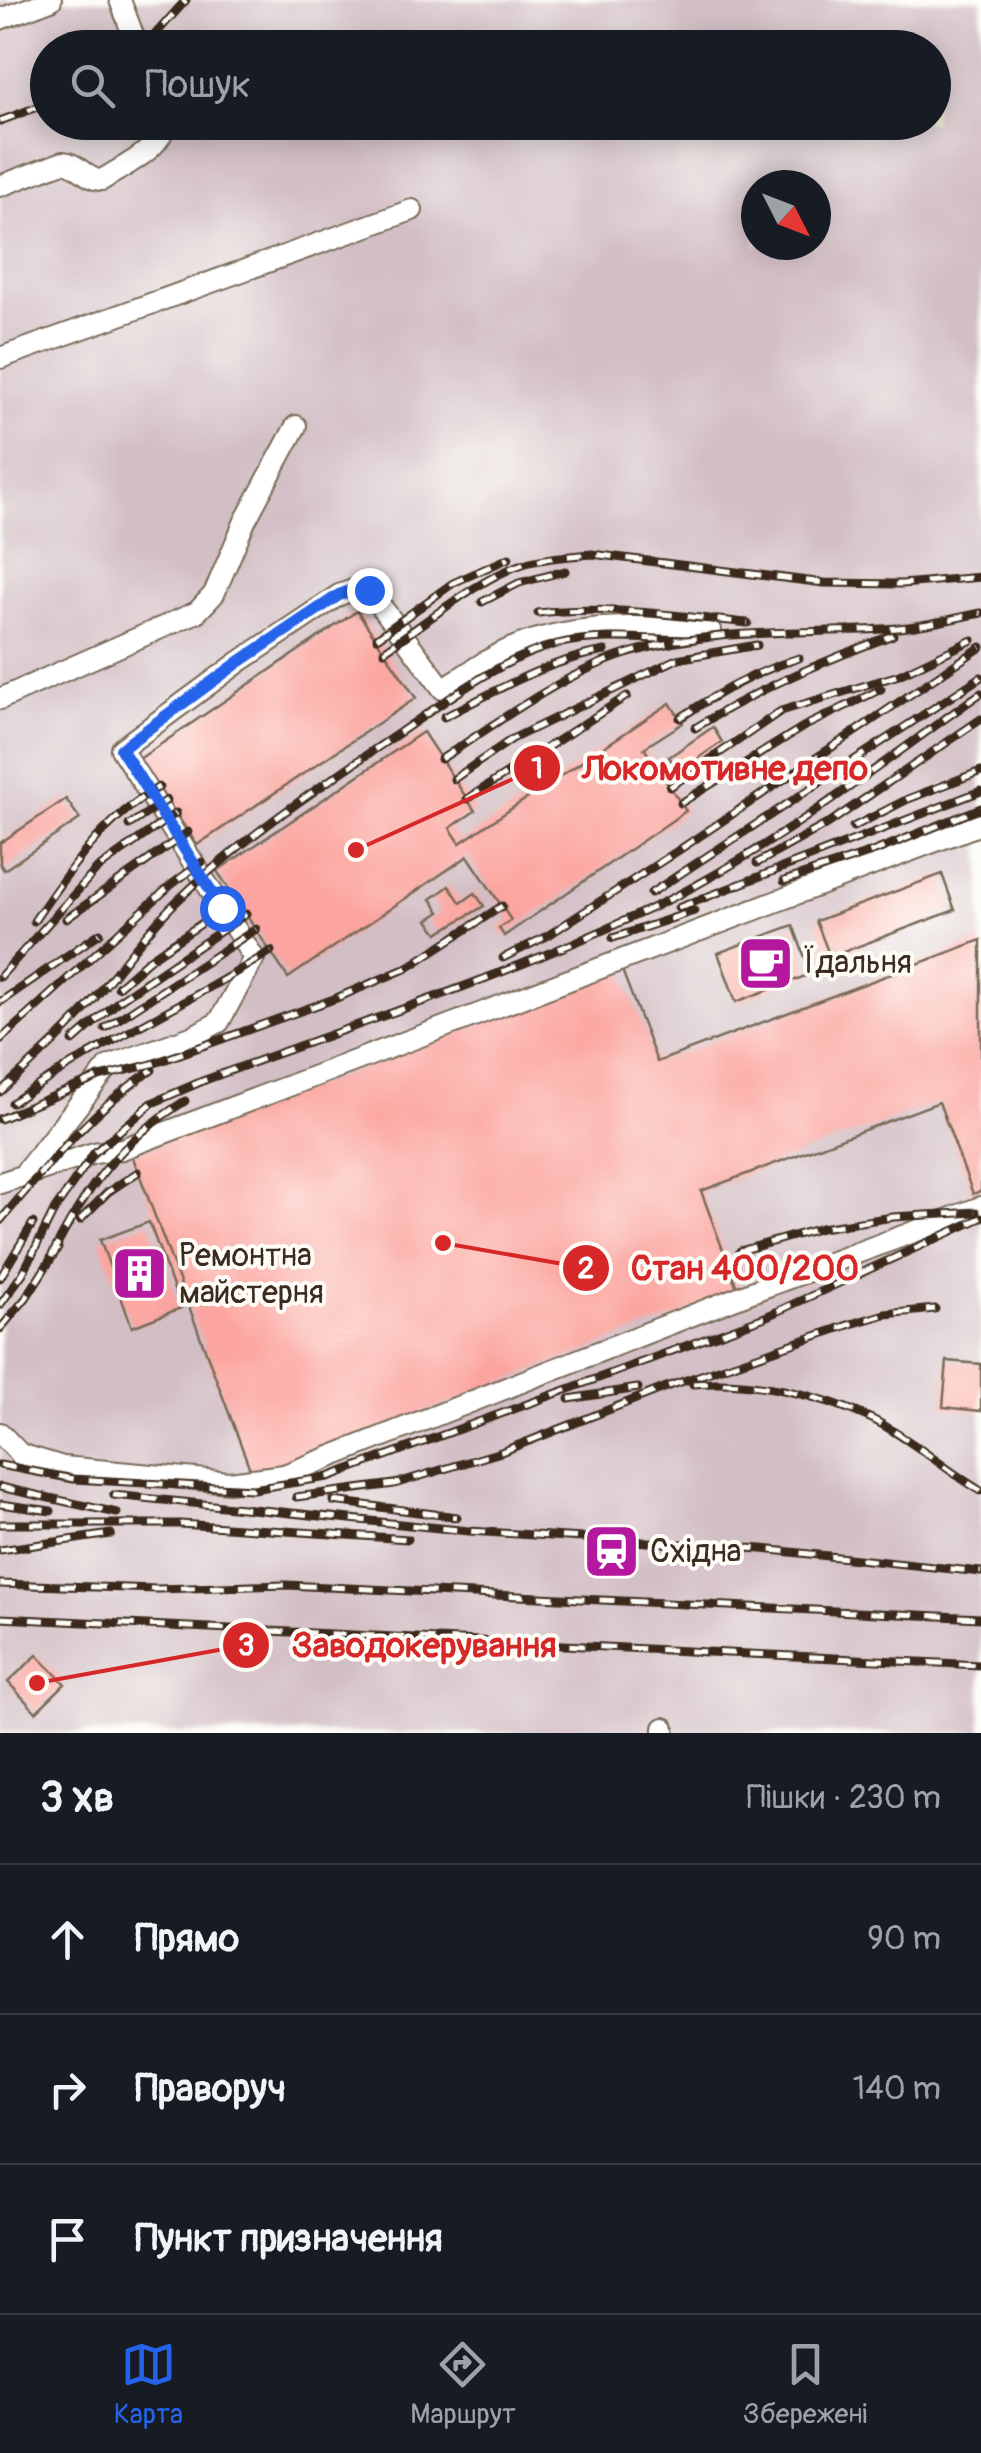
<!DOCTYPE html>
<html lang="uk">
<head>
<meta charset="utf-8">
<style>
  body { margin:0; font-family:Pangolin,sans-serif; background:#242831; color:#f1f3f6 }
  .compass { position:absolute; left:741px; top:170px; width:90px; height:90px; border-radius:50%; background:#171b24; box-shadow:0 5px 25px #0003; rotate:132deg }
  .stop { position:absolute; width:30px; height:30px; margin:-22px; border:8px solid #2563eb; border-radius:50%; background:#fff }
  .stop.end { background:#2563eb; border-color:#fff; box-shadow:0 2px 10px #0008 }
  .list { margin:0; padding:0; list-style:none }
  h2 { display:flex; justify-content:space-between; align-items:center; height:130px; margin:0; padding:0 40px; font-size:42px }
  h2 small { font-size:32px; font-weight:400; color:#9ea1a6 }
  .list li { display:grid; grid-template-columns:65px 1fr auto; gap:30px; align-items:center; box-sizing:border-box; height:150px; padding:0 40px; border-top:2px solid #363941 }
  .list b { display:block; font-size:38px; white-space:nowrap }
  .list em { font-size:32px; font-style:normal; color:#9ea1a6 }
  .icon { flex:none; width:55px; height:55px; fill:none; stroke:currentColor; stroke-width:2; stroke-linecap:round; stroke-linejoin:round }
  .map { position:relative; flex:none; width:981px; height:1733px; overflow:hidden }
  .search { position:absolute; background:#171b24; box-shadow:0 5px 25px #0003; left:30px; right:30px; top:30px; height:110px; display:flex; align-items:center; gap:25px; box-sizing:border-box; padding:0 35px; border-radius:55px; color:#9ea1a6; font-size:38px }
  .sheet { height:580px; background:#171b24 }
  nav { display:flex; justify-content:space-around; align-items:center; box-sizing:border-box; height:140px; border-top:2px solid #363941; background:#171b24; font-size:28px; color:#9ea1a6 }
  nav a { display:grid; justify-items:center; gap:5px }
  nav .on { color:#2563eb }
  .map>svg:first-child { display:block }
</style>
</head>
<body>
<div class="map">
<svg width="981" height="1733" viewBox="0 0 981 1733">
  <rect width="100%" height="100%" fill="#fdfcf7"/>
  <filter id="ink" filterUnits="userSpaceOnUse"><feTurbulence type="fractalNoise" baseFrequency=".01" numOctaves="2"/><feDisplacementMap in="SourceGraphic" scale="20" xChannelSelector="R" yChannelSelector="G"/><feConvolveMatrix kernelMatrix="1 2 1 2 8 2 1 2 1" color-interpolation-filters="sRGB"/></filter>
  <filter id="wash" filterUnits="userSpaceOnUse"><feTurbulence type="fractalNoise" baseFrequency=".0048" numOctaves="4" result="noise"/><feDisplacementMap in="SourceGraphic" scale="40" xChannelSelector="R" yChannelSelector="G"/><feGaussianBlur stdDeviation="2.25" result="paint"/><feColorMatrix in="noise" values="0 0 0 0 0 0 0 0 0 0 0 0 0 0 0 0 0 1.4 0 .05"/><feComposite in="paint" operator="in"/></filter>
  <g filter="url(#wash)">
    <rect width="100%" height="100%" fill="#ede5c7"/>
    <path fill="#d2bec5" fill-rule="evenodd" d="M0,0H981V1733H0ZM48,48H934V122H48ZM756,185H816V245H756Z"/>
    <g id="blocks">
      <g fill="#fca49f">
        <polygon points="357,611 416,698 197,845 139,759"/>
        <polygon points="670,703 683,723 644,748 686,811 504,936 499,928 511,920 468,856 288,978 217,871 423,732 475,811 450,828 460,843"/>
        <polygon points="713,727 722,742 679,771 669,757"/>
        <polygon points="66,799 80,819 4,870 0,864 0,843"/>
        <polygon points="942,874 955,910 830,957 816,921"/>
        <polygon points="449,886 461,903 475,893 484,906 438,933 428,920 440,912 431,899"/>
        <polygon points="793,925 811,974 736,1002 718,953"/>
        <polygon points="981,940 981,1191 973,1194 939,1102 701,1191 739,1293 253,1477 132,1155 622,970 657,1062"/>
        <polygon points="149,1222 181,1308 132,1327 100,1240"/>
        <polygon points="947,1361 981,1364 981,1411 943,1407"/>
        <polygon points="37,1655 65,1684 36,1712 8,1682"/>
      </g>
    </g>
  </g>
  <g filter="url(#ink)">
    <use href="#blocks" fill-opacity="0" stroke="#796b59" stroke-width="2.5"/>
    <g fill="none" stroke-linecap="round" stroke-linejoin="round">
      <defs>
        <g id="minor">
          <polyline points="120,0 138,48"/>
          <polyline points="0,19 51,0"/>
          <path d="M0,186L63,162C79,163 87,181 102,180C123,166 163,149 165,122"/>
          <polyline points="0,358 412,210"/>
          <polyline points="0,699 197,612 214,594 245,521 296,426"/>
          <path d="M24,1174L109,1066L191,1037L219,1022L254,958L121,749L239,662L339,595L356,589L369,590L443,689C467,674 491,656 517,646C579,622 645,626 710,630"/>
          <polyline points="0,1183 94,1153 122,1149 981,824"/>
          <polyline points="0,1433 20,1454 63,1467 229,1482 284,1475 754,1291 981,1207"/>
          <polyline points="664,1733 664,1728"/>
        </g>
      </defs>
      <use href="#minor" stroke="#796b59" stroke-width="24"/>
      <use href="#minor" stroke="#fff" stroke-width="20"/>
      <defs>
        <g id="rail">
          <polyline points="143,48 186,0"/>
          <polyline points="0,121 48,103"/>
          <polyline points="482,602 519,583 565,571"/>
          <path d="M538,613C608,605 678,616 748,623"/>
          <polyline points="377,638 453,583 509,558"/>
          <path d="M384,651C424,624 485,573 530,562C550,557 572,556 592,554L824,583L902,584L981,577"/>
          <path d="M444,717C496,691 548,660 605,651"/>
          <path d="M680,718C718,692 755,672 799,658"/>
          <path d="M695,728C759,688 824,661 893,635"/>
          <path d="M441,759C499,722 560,675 626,654C715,626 807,635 898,628C926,626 954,618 981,613"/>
          <polyline points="454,779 512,739 677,659 757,645"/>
          <polyline points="670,787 781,711 899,675 972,640"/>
          <polyline points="467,799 627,696"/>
          <polyline points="681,803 803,727 881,689"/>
          <polyline points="129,825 167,800"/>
          <polyline points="853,827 908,799 981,771"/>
          <polyline points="757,863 829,823 981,719"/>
          <polyline points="784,881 875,851 981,808"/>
          <polyline points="651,893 981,677"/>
          <polyline points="678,908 981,791"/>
          <polyline points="66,919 188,832"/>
          <path d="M34,921C69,870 104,819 159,787"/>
          <polyline points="613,938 694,911"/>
          <polyline points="503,958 547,936 682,848 981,647"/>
          <polyline points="0,977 97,869 176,813"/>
          <polyline points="118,987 151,958 236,900"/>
          <polyline points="0,1002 100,933"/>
          <polyline points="105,1028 256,929"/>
          <polyline points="0,1040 171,885 202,862"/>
          <polyline points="73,1041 121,999 246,914"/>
          <path d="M0,1092C28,1066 57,1041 82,1013C114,977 141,936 175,903C243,837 321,786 399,733C447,700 500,659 557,644C598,634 644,639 686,640"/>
          <path d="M12,1103C94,1045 186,1005 271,951"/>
          <polyline points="0,1119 99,1077 152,1064 334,999 407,968 502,906"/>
          <polyline points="80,1220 108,1192 138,1172"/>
          <path d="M0,1221C47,1166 91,1110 152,1070"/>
          <polyline points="740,1251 821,1228 893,1217 976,1212"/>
          <path d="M51,1257C85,1189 119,1142 185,1101"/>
          <polyline points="0,1278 33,1223"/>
          <path d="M0,1305L23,1273L55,1209L94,1153L152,1103L205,1080C356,1024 512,975 658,905C773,849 877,766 981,693"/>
          <polyline points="0,1329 26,1298 58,1248"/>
          <path d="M693,1384C751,1379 819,1394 872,1419C910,1438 944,1469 981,1491"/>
          <polyline points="569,1399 638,1388"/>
          <polyline points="0,1465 74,1479 253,1489 328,1477 765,1317 981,1218"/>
          <polyline points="0,1487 117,1513"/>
          <polyline points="113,1495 469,1531 762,1549 981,1572"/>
          <polyline points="296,1497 394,1484 501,1452 669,1386 851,1324 885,1314 935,1309"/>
          <polyline points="333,1501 457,1517"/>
          <polyline points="0,1504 51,1511"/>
          <polyline points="0,1524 180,1524 408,1539"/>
          <polyline points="0,1550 111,1534"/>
          <polyline points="0,1584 158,1589 286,1585 981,1618"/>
          <polyline points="0,1618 981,1665"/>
        </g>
      </defs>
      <use href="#rail" stroke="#3b2a1e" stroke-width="9"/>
      <use href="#rail" stroke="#fdfcf7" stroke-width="5" stroke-dasharray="15" stroke-linecap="butt"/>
    </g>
  </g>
  <g fill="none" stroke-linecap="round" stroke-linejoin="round" filter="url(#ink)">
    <polyline stroke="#2563eb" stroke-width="12" points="222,908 121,749 239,662 339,595 356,589 369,590"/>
  </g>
  <defs>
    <symbol id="cafe-square" viewBox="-11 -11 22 22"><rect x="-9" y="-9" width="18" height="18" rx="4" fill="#b5179e" stroke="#fdfcf7"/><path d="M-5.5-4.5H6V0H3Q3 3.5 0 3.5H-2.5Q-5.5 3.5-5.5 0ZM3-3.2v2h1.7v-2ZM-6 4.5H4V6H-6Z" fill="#fff"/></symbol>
    <symbol id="building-square" viewBox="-11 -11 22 22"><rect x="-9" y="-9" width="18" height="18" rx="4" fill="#b5179e" stroke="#fdfcf7"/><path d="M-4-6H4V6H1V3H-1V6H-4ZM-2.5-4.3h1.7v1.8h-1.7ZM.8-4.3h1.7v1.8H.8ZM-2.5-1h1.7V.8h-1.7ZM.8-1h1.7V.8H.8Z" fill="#fff"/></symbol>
    <symbol id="station-square" viewBox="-11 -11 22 22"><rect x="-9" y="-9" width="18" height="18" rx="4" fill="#b5179e" stroke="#fdfcf7"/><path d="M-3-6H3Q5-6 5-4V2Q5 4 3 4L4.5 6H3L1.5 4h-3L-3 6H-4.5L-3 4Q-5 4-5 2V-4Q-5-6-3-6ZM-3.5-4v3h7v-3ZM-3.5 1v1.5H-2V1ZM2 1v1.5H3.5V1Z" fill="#fff"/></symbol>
  </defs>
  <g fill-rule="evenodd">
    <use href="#cafe-square" x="734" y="932" width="63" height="63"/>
    <use href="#building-square" x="108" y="1242" width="63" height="63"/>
    <use href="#station-square" x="580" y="1520" width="63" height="63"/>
  </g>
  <g text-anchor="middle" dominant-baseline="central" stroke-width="8" stroke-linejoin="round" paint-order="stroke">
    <g font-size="32" fill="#3b2a1e" stroke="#fdfcf7" text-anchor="start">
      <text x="804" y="963">Їдальня</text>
      <text x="179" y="1256">Ремонтна<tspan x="179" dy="37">майстерня</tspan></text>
      <text x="650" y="1552">Східна</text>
    </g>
  </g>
  <path fill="none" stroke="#d62828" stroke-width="4" d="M356 850L537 768M443 1243L586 1268M37 1683L246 1645"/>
  <g fill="#d62828" stroke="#fdfcf7" stroke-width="4">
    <circle cx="356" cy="850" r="10"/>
    <circle cx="443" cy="1243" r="10"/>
    <circle cx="37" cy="1683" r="10"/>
    <circle cx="537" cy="768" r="25"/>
    <circle cx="586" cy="1268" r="25"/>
    <circle cx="246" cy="1645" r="25"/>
  </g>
  <g font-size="30" text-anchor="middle" font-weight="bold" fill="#fff">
    <text x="537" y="778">1</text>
    <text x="586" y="1278">2</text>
    <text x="246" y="1655">3</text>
  </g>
  <g font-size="35" text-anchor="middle" font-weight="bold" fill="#d62828" stroke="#fdfcf7" stroke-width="8" stroke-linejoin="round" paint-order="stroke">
    <text x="725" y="780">Локомотивне депо</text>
    <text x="745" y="1280">Стан 400/200</text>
    <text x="424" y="1657">Заводокерування</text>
  </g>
</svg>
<svg class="compass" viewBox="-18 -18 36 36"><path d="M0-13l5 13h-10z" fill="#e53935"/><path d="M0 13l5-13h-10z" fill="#9ea1a6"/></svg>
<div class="stop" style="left:222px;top:908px"></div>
<div class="stop end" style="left:369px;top:590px"></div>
<div class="search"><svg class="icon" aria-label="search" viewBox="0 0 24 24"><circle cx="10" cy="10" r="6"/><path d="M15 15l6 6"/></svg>Пошук</div>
</div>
<section class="sheet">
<h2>3 хв<small>Пішки · 230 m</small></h2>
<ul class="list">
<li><svg class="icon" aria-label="ahead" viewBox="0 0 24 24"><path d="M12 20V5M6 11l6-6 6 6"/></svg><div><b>Прямо</b></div><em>90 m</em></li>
<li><svg class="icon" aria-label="right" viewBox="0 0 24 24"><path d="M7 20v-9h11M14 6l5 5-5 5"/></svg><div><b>Праворуч</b></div><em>140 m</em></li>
<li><svg class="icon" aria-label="arrive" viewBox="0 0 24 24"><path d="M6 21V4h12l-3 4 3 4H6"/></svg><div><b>Пункт призначення</b></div></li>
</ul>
</section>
<nav>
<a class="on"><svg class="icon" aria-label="map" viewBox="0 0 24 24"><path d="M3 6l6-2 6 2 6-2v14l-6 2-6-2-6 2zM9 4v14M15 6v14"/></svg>Карта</a>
<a><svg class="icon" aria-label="directions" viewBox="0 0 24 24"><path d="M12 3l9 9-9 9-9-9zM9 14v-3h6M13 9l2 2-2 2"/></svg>Маршрут</a>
<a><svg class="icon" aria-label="saved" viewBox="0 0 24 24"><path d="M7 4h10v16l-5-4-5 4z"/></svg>Збережені</a>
</nav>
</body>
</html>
